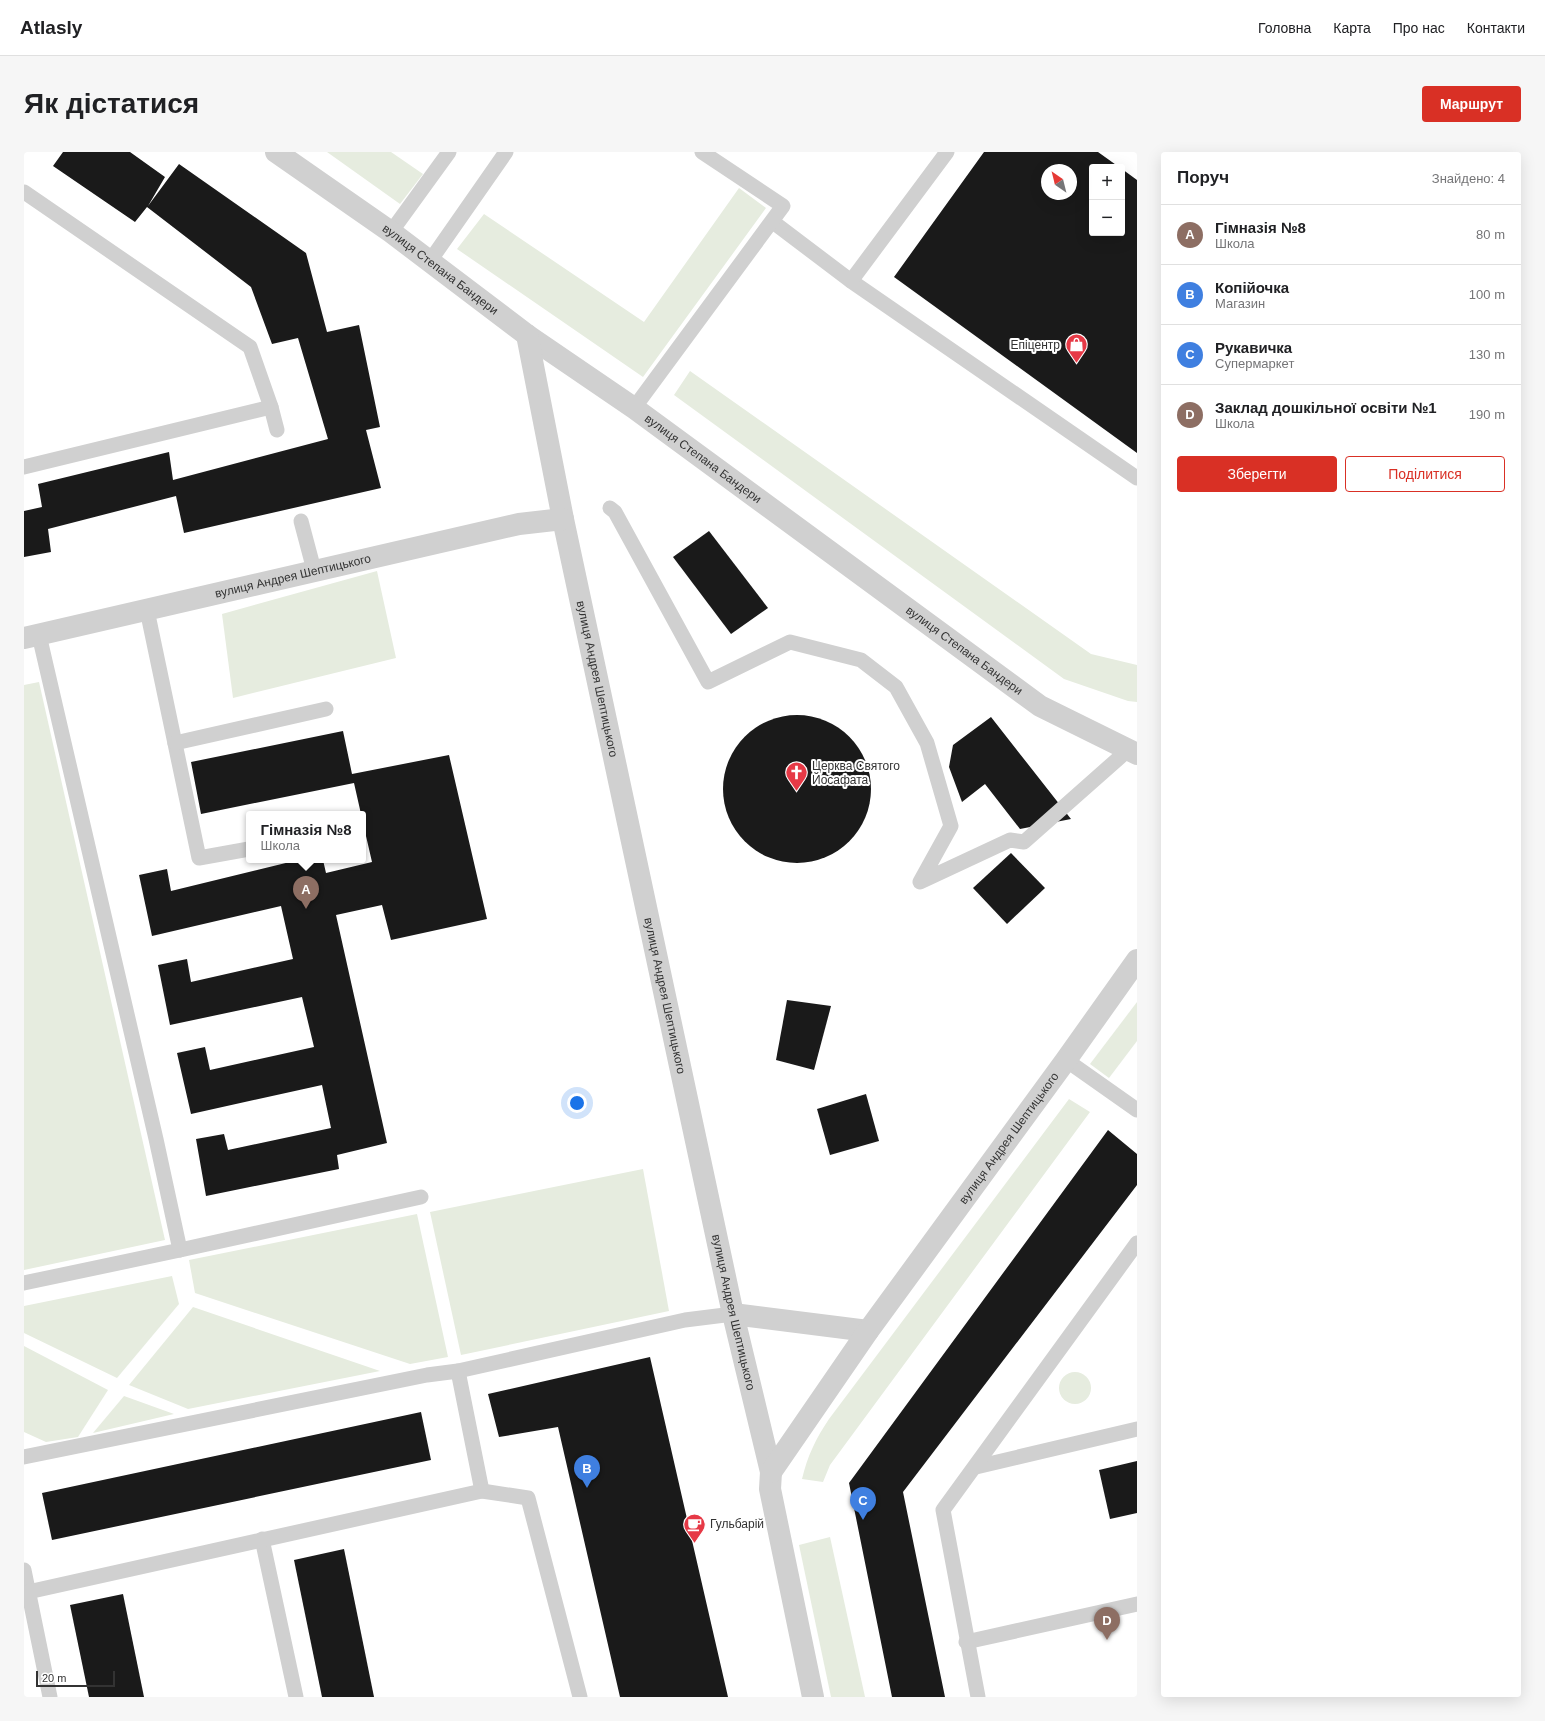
<!DOCTYPE html>
<html lang="uk">
<head>
<meta charset="utf-8">
<style>
  body { margin:0; font-family:Helvetica,sans-serif; background:#f6f6f6; color:#202124 }
  .controls { position:absolute; right:12px; top:12px; display:grid; overflow:hidden; border-radius:4px; box-shadow:0 4px 16px #0002 }
  .controls button { width:36px; height:36px; display:grid; place-items:center; padding:0; border:0; border-bottom:1px solid #e0e0e0; background:#fff; color:#202124; font:20px sans-serif }
  .compass { position:absolute; left:1017px; top:12px; width:36px; height:36px; border-radius:50%; background:#fff; box-shadow:0 4px 16px #0002; rotate:325deg }
  .scale { position:absolute; left:12px; bottom:10px; width:79px; box-sizing:border-box; padding-left:4px; border:2px solid #333; border-top:0; font-size:11px; line-height:14px; white-space:nowrap; color:#333; -webkit-text-stroke:3px #fff; paint-order:stroke }
  .you { position:absolute; left:553px; top:951px; width:14px; height:14px; margin:-10px; border:3px solid #fff; border-radius:50%; background:#1a73e8; box-shadow:0 0 0 6px #1a73e833 }
  .badge { display:grid; place-items:center; width:26px; height:26px; border-radius:50%; background:#d93025; color:#fff; font-size:13px; font-weight:700 }
  .pin { position:absolute; translate:-50% -33px; filter:drop-shadow(0 1px 2px #0008) }
  .pin::after { content:''; position:absolute; top:21px; width:14px; height:12px; background:inherit; clip-path:polygon(0 0,100% 0,50% 100%) }
  .popup { position:absolute; left:222px; top:659px; width:120px; height:52px; box-sizing:border-box; display:grid; place-content:center; border-radius:4px; background:#fff; filter:drop-shadow(0 1px 3px #0005); font-size:13px; white-space:nowrap; color:#757577 }
  .popup b { font-size:15px; color:#202124 }
  .popup::after { content:''; position:absolute; left:50%; top:100%; margin-left:-8px; border:8px solid transparent; border-top-color:#fff }
  .list { margin:0; padding:0; list-style:none }
  h2 { display:flex; justify-content:space-between; align-items:center; height:52px; margin:0; padding:0 16px; font-size:17px }
  h2 small { font-size:13px; font-weight:400; color:#757577 }
  .list li { display:grid; grid-template-columns:26px 1fr auto; gap:12px; align-items:center; box-sizing:border-box; height:60px; padding:0 16px; border-top:1px solid #e0e0e0 }
  .list b { display:block; font-size:15px; white-space:nowrap }
  .list p { margin:0; font-size:13px; white-space:nowrap; color:#757577 }
  .list em { font-size:13px; font-style:normal; color:#757577 }
  .actions { display:flex; gap:8px; padding:12px 16px }
  .actions a { flex:1; padding:9px 0; border:1px solid #d93025; border-radius:4px; text-align:center; font-size:14px; color:#d93025 }
  .actions .main { background:#d93025; color:#fff }
  .map { position:relative; flex:none; width:1113px; height:1545px; overflow:hidden; border-radius:4px }
  header { display:flex; align-items:center; gap:24px; box-sizing:border-box; height:56px; padding:0 20px; background:#fff; border-bottom:1px solid #e0e0e0 }
  header strong { font-size:19px }
  nav { display:flex; gap:22px; margin-inline-start:auto; font-size:14px }
  .intro { display:flex; align-items:center; justify-content:space-between; box-sizing:border-box; height:96px; padding:0 24px }
  h1 { margin:0; font-size:28px }
  .button { padding:10px 18px; border-radius:4px; background:#d93025; color:#fff; font-size:14px; font-weight:700 }
  main { display:flex; gap:24px; padding:0 24px }
  aside { flex:1; background:#fff; border-radius:4px; box-shadow:0 4px 16px #0002 }
  .map>svg:first-child { display:block }
</style>
</head>
<body>
<header>
<strong>Atlasly</strong>
<nav><a>Головна</a><a>Карта</a><a>Про нас</a><a>Контакти</a></nav>
</header>
<div class="intro"><h1>Як дістатися</h1><a class="button">Маршрут</a></div>
<main>
<div class="map">
<svg width="1113" height="1545" viewBox="0 0 1113 1545">
  <rect width="100%" height="100%" fill="#fff"/>
  <g fill="#e6ecdf">
    <polygon points="303,0 367,0 399,22 376,52"/>
    <polygon points="715,36 742,56 619,225 433,97 460,62 620,170"/>
    <polygon points="666,219 1067,502 1113,513 1113,550 1104,549 1040,527 650,243"/>
    <polygon points="353,419 372,506 209,546 198,462"/>
    <polygon points="15,530 141,1088 0,1118 0,533"/>
    <polygon points="1113,850 1113,889 1085,926 1066,912"/>
    <path d="M1045,947L1066,960L806,1313L799,1330L778,1327C783,1305 792,1286 805,1267Z"/>
    <polygon points="619,1017 645,1159 437,1203 406,1060"/>
    <polygon points="393,1062 424,1205 386,1212 171,1141 165,1108"/>
    <polygon points="148,1124 155,1152 93,1226 0,1181 0,1154"/>
    <polygon points="169,1155 356,1219 164,1257 105,1233"/>
    <polygon points="0,1194 84,1238 54,1285 22,1290 0,1280"/>
    <circle cx="1051" cy="1236" r="16"/>
    <polygon points="100,1244 150,1262 69,1281"/>
    <polygon points="806,1385 841,1545 807,1545 775,1393"/>
  </g>
  <g fill="#1a1a1a" fill-rule="evenodd">
    <polygon points="39,0 106,0 141,25 124,54 155,12 282,101 303,180 335,173 356,275 342,278 357,336 160,381 152,344 24,377 27,400 0,405 0,359 18,355 14,332 145,300 149,328 304,287 274,186 248,192 227,135 123,55 111,70 29,14"/>
    <path d="M960,0H1074L1095,15H1068V81H1098V17L1113,28V301L870,125ZM1023,18H1047V42H1023Z"/>
    <polygon points="685,379 744,456 707,482 649,405"/>
    <circle cx="773" cy="637" r="74"/>
    <polygon points="967,565 1047,667 996,677 961,632 938,650 925,615 929,593"/>
    <polygon points="319,579 328,622 425,603 463,767 367,788 358,753 312,763 363,991 313,1003 315,1017 182,1044 172,987 200,982 204,998 307,976 298,933 167,962 153,901 181,895 186,918 290,895 278,845 146,873 134,813 163,807 167,830 269,807 257,754 128,784 115,723 143,717 147,739 274,708 299,708 302,721 348,710 339,671 339,662 337,662 330,631 177,662 167,610"/>
    <polygon points="987,701 1021,736 983,772 949,736"/>
    <polygon points="763,848 807,854 790,918 752,908"/>
    <polygon points="842,942 855,989 806,1003 793,957"/>
    <polygon points="1084,978 1113,1002 1113,1033 879,1340 921,1545 868,1545 825,1331"/>
    <polygon points="626,1205 661,1358 704,1545 596,1545 534,1275 475,1285 464,1242"/>
    <polygon points="397,1260 407,1308 28,1388 18,1341"/>
    <polygon points="1113,1309 1113,1361 1086,1367 1075,1318"/>
    <polygon points="320,1397 350,1545 298,1545 270,1408"/>
    <polygon points="99,1442 120,1545 65,1545 46,1453"/>
  </g>
  <g fill="none" stroke-linecap="round" stroke-linejoin="round">
    <g stroke="#d0d0d0" stroke-width="15">
      <polyline points="0,40 226,195 247,255 253,278"/>
      <polyline points="749,70 827,129 1113,326"/>
      <polyline points="367,80 425,0"/>
      <polyline points="406,109 482,0"/>
      <polyline points="827,129 923,0"/>
      <polyline points="610,256 759,54 678,0"/>
      <polyline points="0,315 247,255"/>
      <polyline points="586,356 591,360 684,530 766,490 837,508 872,535 903,591 927,674 896,730 986,688 1000,690 1104,598"/>
      <polyline points="277,369 290,418"/>
      <polyline points="123,458 175,706 225,697"/>
      <polyline points="151,591 302,557"/>
      <polyline points="1042,908 1113,958"/>
      <polyline points="156,1098 397,1045"/>
      <polyline points="0,1131 156,1098 132,987 15,483"/>
      <polyline points="434,1219 458,1339"/>
      <polyline points="0,1305 403,1223 434,1219 661,1168 709,1162"/>
      <polyline points="952,1315 1113,1277"/>
      <polyline points="238,1387 272,1545"/>
      <polyline points="0,1418 26,1545"/>
      <polyline points="4,1440 458,1339 504,1346 556,1545"/>
      <polyline points="942,1490 1113,1452"/>
      <polyline points="954,1545 919,1358 1113,1091"/>
    </g>
    <g stroke="#d0d0d0" stroke-width="22">
      <path id="s1" d="M252,0L367,80L503,183L610,256L1016,554L1113,602"/>
      <path id="s2" d="M503,183L539,367L709,1162L747,1320L746,1337L789,1545"/>
      <path id="s3" d="M0,486L495,372L539,367"/>
      <polyline points="709,1162 844,1179"/>
      <path id="s4" d="M747,1320L844,1179L1042,908L1113,808"/>
    </g>
  </g>
  <defs>
    <symbol id="shop-pin" viewBox="-11 -11 22 30"><path d="M0 17L-7.5 6A9.5 9.5 0 1 1 7.5 6Z" fill="#e63946" stroke="#fff"/><path d="M-5-2.5h2.3a2.7 3.5 0 0 1 5.4 0H5L5.5 6h-11ZM-1.5-2.5h3a1.5 2.3 0 0 0-3 0Z" fill="#fff"/></symbol>
    <symbol id="church-pin" viewBox="-11 -11 22 30"><path d="M0 17L-7.5 6A9.5 9.5 0 1 1 7.5 6Z" fill="#e63946" stroke="#fff"/><path d="M-1.2-6h2.4v3.5h3.3v2.4h-3.3V6h-2.4V-.1h-3.3v-2.4h3.3Z" fill="#fff"/></symbol>
    <symbol id="cafe-pin" viewBox="-11 -11 22 30"><path d="M0 17L-7.5 6A9.5 9.5 0 1 1 7.5 6Z" fill="#e63946" stroke="#fff"/><path d="M-5.5-4.5H6V0H3Q3 3.5 0 3.5H-2.5Q-5.5 3.5-5.5 0ZM3-3.2v2h1.7v-2ZM-6 4.5H4V6H-6Z" fill="#fff"/></symbol>
  </defs>
  <g fill-rule="evenodd">
    <use href="#shop-pin" x="1040" y="180" width="25" height="34"/>
    <use href="#church-pin" x="760" y="608" width="25" height="34"/>
    <use href="#cafe-pin" x="658" y="1360" width="25" height="34"/>
  </g>
  <g text-anchor="middle" dominant-baseline="central" stroke-width="4" stroke-linejoin="round" paint-order="stroke">
    <g font-size="12" fill="#333" stroke="#fff">
      <text stroke="none"><textPath href="#s1" startOffset="202">вулиця Степана Бандери</textPath></text>
      <text stroke="none"><textPath href="#s1" startOffset="526">вулиця Степана Бандери</textPath></text>
      <text stroke="none"><textPath href="#s3" startOffset="276">вулиця Андрея Шептицького</textPath></text>
      <text stroke="none"><textPath href="#s1" startOffset="850">вулиця Степана Бандери</textPath></text>
      <text stroke="none"><textPath href="#s2" startOffset="351">вулиця Андрея Шептицького</textPath></text>
      <text stroke="none"><textPath href="#s2" startOffset="675">вулиця Андрея Шептицького</textPath></text>
      <text stroke="none"><textPath href="#s4" startOffset="410">вулиця Андрея Шептицького</textPath></text>
      <text stroke="none"><textPath href="#s2" startOffset="999">вулиця Андрея Шептицького</textPath></text>
    </g>
    <g font-size="12" fill="#333" stroke="#fff" text-anchor="start">
      <text x="1036" y="193" text-anchor="end">Епіцентр</text>
      <text x="788" y="614">Церква Святого<tspan x="788" dy="14">Йосафата</tspan></text>
      <text x="686" y="1372">Гульбарій</text>
    </g>
  </g>
</svg>
<div class="controls">
<button>+</button>
<button>−</button>
</div>
<svg class="compass" viewBox="-18 -18 36 36"><path d="M0-13l5 13h-10z" fill="#e53935"/><path d="M0 13l5-13h-10z" fill="#757577"/></svg>
<div class="scale">20 m</div>
<div class="you"></div>
<div class="pin badge" style="left:282px;top:757px;background:#8d6e63">A</div>
<div class="popup"><b>Гімназія №8</b>Школа</div>
<div class="pin badge" style="left:563px;top:1336px;background:#3f7fe0">B</div>
<div class="pin badge" style="left:839px;top:1368px;background:#3f7fe0">C</div>
<div class="pin badge" style="left:1083px;top:1488px;background:#8d6e63">D</div>
</div>
<aside>
<h2>Поруч<small>Знайдено: 4</small></h2>
<ul class="list">
<li><span class="badge" style="background:#8d6e63">A</span><div><b>Гімназія №8</b><p>Школа</p></div><em>80 m</em></li>
<li><span class="badge" style="background:#3f7fe0">B</span><div><b>Копійочка</b><p>Магазин</p></div><em>100 m</em></li>
<li><span class="badge" style="background:#3f7fe0">C</span><div><b>Рукавичка</b><p>Супермаркет</p></div><em>130 m</em></li>
<li><span class="badge" style="background:#8d6e63">D</span><div><b>Заклад дошкільної освіти №1</b><p>Школа</p></div><em>190 m</em></li>
</ul>
<div class="actions"><a class="main">Зберегти</a><a>Поділитися</a></div>
</aside>
</main>
</body>
</html>
